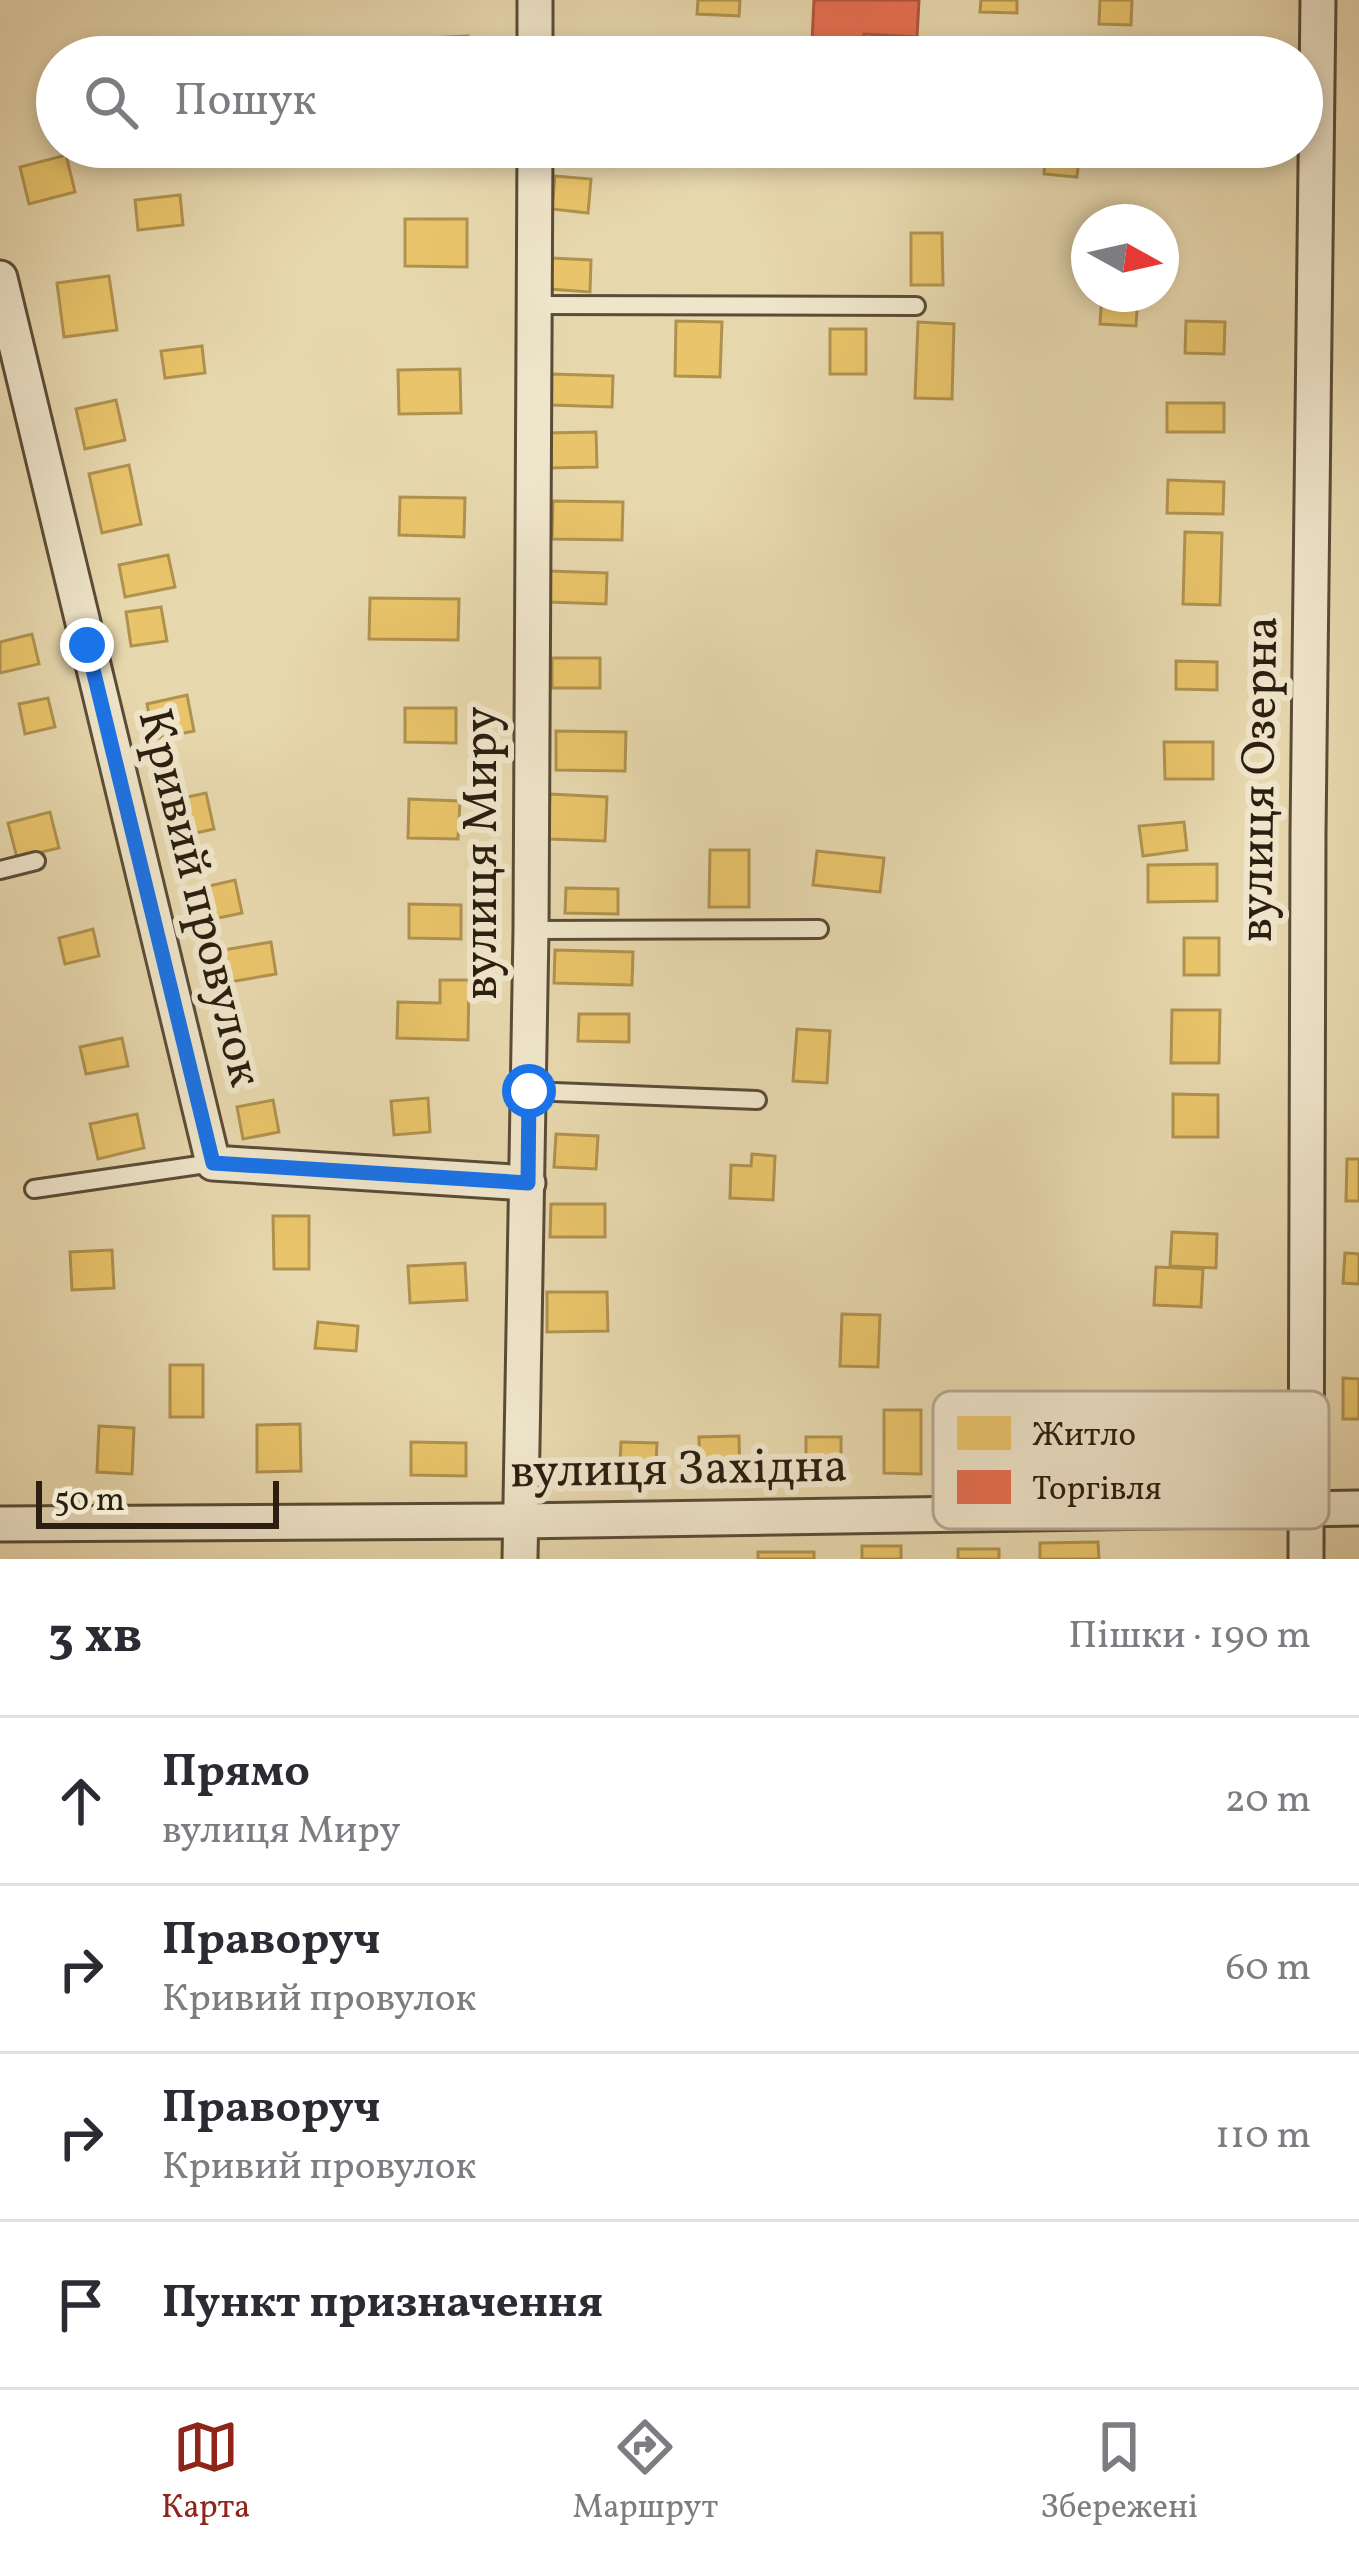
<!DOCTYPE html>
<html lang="uk">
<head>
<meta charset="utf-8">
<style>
  body { margin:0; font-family:Vollkorn,serif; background:#f7f7f7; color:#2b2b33 }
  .compass { position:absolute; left:1071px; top:204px; width:108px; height:108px; border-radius:50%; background:#fff; box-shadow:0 6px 18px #0003; rotate:98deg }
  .scale { position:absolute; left:36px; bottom:30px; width:243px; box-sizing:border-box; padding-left:12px; border:6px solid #2c1e10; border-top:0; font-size:33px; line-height:42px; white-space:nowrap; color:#2c1e10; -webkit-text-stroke:9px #efe5ca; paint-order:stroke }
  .stop { position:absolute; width:36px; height:36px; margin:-27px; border:9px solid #1a73e8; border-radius:50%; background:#fff }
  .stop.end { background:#1a73e8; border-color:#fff; box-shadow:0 3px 12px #0008 }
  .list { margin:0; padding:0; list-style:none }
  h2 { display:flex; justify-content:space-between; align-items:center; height:156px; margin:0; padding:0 48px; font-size:51px }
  h2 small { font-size:39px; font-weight:400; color:#7c7c81 }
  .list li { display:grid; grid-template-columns:78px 1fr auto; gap:36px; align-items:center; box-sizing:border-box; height:168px; padding:0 48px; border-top:3px solid #e1e1e2 }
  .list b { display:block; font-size:45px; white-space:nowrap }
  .list p { margin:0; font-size:39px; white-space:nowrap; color:#7c7c81 }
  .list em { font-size:39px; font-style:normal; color:#7c7c81 }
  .icon { flex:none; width:66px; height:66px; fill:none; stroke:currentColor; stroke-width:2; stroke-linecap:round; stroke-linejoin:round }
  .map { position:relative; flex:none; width:1359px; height:1559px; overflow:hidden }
  .search { position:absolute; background:#fff; box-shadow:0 6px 18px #0003; left:36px; right:36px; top:36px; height:132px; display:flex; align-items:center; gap:30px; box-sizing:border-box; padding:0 42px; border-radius:66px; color:#7c7c81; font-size:45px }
  .sheet { height:828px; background:#fff }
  nav { display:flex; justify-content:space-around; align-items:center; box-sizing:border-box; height:168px; border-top:3px solid #e1e1e2; background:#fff; font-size:33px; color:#7c7c81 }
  nav a { display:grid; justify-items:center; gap:6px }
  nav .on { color:#8f2418 }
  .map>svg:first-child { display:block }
</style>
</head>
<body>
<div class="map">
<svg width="1359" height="1559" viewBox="0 0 1359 1559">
  <rect width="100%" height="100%" fill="#e7d7ad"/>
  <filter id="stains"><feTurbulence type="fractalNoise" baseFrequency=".00167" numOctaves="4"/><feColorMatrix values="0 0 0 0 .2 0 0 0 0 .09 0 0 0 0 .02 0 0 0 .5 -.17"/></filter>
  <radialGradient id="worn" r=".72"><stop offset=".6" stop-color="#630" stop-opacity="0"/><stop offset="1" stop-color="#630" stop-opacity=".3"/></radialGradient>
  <g fill="#e9c46a" stroke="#b0924f" stroke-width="3">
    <polygon points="698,0 740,0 739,16 697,14"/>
    <polygon points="981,0 1017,0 1017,13 980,12"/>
    <polygon points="1100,0 1132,0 1131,25 1099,24"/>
    <polygon points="468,36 469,57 427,57 427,38"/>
    <polygon points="1046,147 1080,147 1077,177 1044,174"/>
    <polygon points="66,155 75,192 29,204 20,167"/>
    <polygon points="555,176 591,179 588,213 552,209"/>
    <polygon points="180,195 183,225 138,230 135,200"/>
    <polygon points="405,219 467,219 467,267 405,266"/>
    <polygon points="911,233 942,233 943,285 911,285"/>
    <polygon points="551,258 591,260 590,292 549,289"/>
    <polygon points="109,276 117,330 64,337 57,283"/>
    <polygon points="1102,294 1138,294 1136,326 1100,324"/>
    <polygon points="676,321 722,322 720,377 675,376"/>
    <polygon points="1186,321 1225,322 1224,354 1185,353"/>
    <polygon points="918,322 954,324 952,399 915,398"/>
    <rect x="830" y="329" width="36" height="45"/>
    <polygon points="202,346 205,373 165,378 161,351"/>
    <polygon points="460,369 461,413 399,414 398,370"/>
    <polygon points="551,374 613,376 612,407 550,405"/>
    <polygon points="116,400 125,440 85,449 76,409"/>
    <rect x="1167" y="403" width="57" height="29"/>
    <polygon points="596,432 597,467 547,468 546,433"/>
    <polygon points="129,465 141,524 102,533 89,474"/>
    <polygon points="1168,480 1224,482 1223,514 1167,513"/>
    <polygon points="400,497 465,498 464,537 399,535"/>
    <polygon points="553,501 623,502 622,540 552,539"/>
    <polygon points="1185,532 1222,533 1220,605 1183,604"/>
    <polygon points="168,555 175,587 125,597 119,565"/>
    <polygon points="549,571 607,573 606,604 548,602"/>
    <polygon points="370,598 459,599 458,640 369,639"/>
    <polygon points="161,607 167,641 131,646 126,612"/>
    <polygon points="32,634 39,664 0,673 0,642"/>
    <rect x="552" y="658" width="48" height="30"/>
    <polygon points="1176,661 1217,662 1217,690 1176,689"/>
    <polygon points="187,695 194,731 154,739 147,704"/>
    <polygon points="48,698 55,727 25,734 19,704"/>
    <polygon points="405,708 456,708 456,743 405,742"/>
    <polygon points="556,731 626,732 625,771 556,770"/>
    <polygon points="1164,742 1213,742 1213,779 1165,779"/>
    <polygon points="206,793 214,829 177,837 169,801"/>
    <polygon points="550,794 607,797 605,841 548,839"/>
    <polygon points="409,799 460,801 458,839 408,838"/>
    <polygon points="50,812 59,848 17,858 8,823"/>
    <polygon points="1184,822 1187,850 1143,856 1139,826"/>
    <polygon points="710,850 749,850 749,907 709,907"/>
    <polygon points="817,851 884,858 880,892 813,885"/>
    <polygon points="1217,864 1217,901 1148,902 1148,865"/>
    <polygon points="235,880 242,913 199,922 192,890"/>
    <polygon points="566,888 618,889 618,914 565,913"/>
    <polygon points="409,904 461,905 461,939 409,938"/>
    <polygon points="93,929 99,956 65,964 59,938"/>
    <rect x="1184" y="938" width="35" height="37"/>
    <polygon points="271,942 276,974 212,985 206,953"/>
    <polygon points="555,950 633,952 632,985 554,983"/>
    <polygon points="440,980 469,980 468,1040 397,1038 398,1002 440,1003"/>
    <polygon points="1172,1010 1220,1010 1219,1063 1171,1063"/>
    <polygon points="579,1014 629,1014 629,1042 578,1041"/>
    <polygon points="797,1029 830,1031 827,1083 793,1081"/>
    <polygon points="122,1038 128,1066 86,1074 80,1047"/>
    <polygon points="1173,1094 1218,1095 1218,1137 1173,1137"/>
    <polygon points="428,1098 430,1132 394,1135 391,1101"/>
    <polygon points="273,1100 279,1132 243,1139 237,1107"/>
    <polygon points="137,1114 144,1148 98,1159 90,1124"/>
    <polygon points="556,1134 598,1136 596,1169 554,1167"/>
    <polygon points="752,1154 775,1156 773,1200 730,1198 731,1165 751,1166"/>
    <polygon points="1347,1159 1359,1159 1359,1201 1346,1201"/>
    <polygon points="551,1204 605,1204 605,1237 550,1237"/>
    <polygon points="273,1216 309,1216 309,1269 274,1269"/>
    <polygon points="1172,1232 1217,1234 1216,1268 1170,1266"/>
    <polygon points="112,1250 114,1288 72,1290 70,1252"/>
    <polygon points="1345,1253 1359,1254 1359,1284 1343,1283"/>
    <polygon points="465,1263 467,1300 410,1303 408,1266"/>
    <polygon points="1156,1267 1203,1269 1201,1307 1154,1305"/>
    <polygon points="547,1292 607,1292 608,1331 547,1332"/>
    <polygon points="842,1314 880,1315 878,1367 840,1366"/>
    <polygon points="318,1322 358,1326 356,1351 315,1348"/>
    <rect x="170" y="1365" width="33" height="52"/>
    <polygon points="1343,1378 1359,1379 1359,1419 1343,1419"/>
    <polygon points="884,1410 921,1410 921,1474 884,1473"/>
    <polygon points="300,1424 301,1471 257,1472 257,1425"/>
    <polygon points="99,1426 134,1428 132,1474 97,1472"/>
    <polygon points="739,1436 740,1483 700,1484 699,1437"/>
    <rect x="806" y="1437" width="35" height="43"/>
    <polygon points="411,1442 466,1443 466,1476 411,1475"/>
    <polygon points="621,1442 657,1443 655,1485 619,1484"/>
    <polygon points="1098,1542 1099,1559 1040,1559 1040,1543"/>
    <rect x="862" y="1546" width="39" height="13"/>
    <rect x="958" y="1549" width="41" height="10"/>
    <rect x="758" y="1552" width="56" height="7"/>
  </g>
  <polygon fill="#e76f51" stroke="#af573e" stroke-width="3" points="814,0 919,0 917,37 864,34 864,44 812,42"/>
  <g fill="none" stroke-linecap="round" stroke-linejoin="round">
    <defs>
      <g id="lane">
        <polyline points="535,305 916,306"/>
        <polyline points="0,870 36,861"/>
        <polyline points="531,930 819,929"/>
        <polyline points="529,1091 757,1100"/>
        <polyline points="34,1189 213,1163"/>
      </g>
      <g id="street">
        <polyline points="535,0 535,57"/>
        <polyline points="0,278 213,1163 528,1183"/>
        <polyline points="0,1524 519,1521 1359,1508"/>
        <polyline points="520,1559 531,930 535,147"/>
        <polyline points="1306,1559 1308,833 1318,0"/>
      </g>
    </defs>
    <use href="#lane" stroke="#5b4c37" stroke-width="22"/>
    <use href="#street" stroke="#5b4c37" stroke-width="39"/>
    <use href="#lane" stroke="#efe5ca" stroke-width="16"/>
    <use href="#street" stroke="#efe5ca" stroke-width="33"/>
  </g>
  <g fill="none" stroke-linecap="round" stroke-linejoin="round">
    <polyline stroke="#1a73e8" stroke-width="15" points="87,645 213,1163 528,1183 529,1091"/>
  </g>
  <g text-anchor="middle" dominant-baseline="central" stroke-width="12" stroke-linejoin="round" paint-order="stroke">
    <g font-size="48" fill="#2c1e10" stroke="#efe5ca">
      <text transform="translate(1261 779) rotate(-89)">вулиця Озерна</text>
      <text transform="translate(483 853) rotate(-90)">вулиця Миру</text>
      <text transform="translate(198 898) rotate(76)">Кривий провулок</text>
      <text transform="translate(679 1471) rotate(-1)">вулиця Західна</text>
    </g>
  </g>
  <rect x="933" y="1391" width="396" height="138" rx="18" fill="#efe5ca" stroke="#b4a992" stroke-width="3"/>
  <rect x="957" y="1416" width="54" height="34" fill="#e9c46a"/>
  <rect x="957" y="1470" width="54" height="34" fill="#e76f51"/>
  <g font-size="33" fill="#2c1e10">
    <text x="1032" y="1445">Житло</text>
    <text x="1032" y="1499">Торгівля</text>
  </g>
  <rect width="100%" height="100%" filter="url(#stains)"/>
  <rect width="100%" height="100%" fill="url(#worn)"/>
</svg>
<svg class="compass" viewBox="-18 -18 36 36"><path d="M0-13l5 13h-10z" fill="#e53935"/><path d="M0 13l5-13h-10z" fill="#7c7c81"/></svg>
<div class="scale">50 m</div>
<div class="stop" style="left:529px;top:1091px"></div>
<div class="stop end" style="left:87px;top:645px"></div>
<div class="search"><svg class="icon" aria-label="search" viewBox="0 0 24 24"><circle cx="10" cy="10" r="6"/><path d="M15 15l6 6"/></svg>Пошук</div>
</div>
<section class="sheet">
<h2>3 хв<small>Пішки · 190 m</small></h2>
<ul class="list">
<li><svg class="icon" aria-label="ahead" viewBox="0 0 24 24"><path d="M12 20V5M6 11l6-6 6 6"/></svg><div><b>Прямо</b><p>вулиця Миру</p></div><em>20 m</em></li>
<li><svg class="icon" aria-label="right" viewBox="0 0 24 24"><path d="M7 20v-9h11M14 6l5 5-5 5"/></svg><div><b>Праворуч</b><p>Кривий провулок</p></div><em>60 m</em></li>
<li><svg class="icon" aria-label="right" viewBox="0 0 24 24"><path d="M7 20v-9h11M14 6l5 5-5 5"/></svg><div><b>Праворуч</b><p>Кривий провулок</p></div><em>110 m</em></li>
<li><svg class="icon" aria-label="arrive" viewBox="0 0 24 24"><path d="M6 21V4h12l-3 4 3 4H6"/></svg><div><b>Пункт призначення</b></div></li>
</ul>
</section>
<nav>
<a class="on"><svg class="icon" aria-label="map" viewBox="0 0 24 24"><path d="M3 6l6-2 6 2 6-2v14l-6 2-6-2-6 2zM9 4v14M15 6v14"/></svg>Карта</a>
<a><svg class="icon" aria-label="directions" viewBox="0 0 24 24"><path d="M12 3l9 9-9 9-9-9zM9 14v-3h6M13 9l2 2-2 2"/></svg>Маршрут</a>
<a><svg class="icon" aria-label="saved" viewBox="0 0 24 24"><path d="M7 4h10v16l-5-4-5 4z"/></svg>Збережені</a>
</nav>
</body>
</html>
